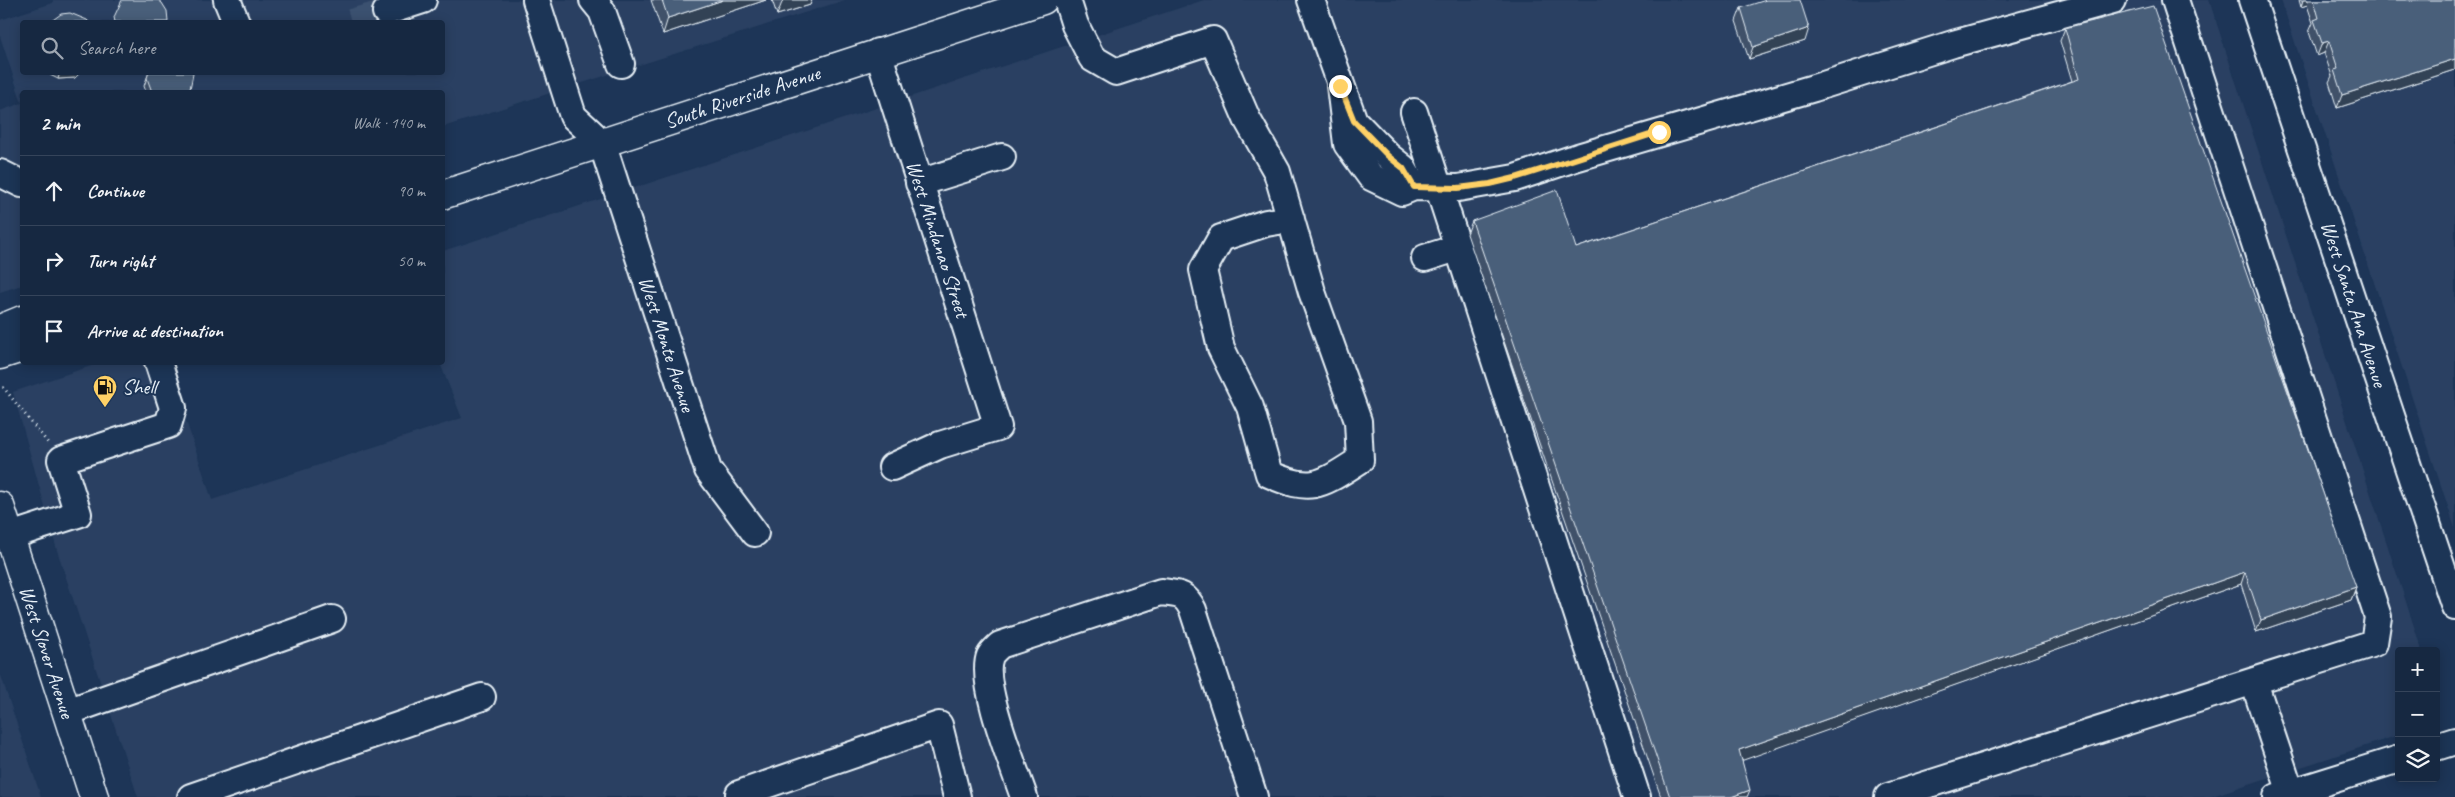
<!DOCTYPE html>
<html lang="en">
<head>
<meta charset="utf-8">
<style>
  body { margin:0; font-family:Caveat,sans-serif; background:#23344c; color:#f1f3f6 }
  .controls { position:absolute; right:15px; bottom:15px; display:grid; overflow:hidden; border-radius:5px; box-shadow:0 2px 12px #0003 }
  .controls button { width:45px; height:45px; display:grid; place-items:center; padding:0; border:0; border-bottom:1px solid #35445a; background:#162841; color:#f1f3f6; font:25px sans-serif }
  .stop { position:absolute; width:15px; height:15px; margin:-11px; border:4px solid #ffd166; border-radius:50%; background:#fff }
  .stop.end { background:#ffd166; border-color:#fff; box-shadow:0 1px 5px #0008 }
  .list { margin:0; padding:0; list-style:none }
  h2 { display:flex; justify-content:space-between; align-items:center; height:65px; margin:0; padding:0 20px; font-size:21px }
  h2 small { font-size:16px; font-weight:400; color:#9ea6b1 }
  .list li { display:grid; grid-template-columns:32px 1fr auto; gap:15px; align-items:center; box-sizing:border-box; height:70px; padding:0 20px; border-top:1px solid #35445a }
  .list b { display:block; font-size:19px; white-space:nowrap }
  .list em { font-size:16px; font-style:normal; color:#9ea6b1 }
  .icon { flex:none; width:28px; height:28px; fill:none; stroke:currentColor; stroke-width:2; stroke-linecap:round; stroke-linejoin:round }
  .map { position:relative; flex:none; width:2455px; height:797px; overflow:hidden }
  .search { position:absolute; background:#162841; box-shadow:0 2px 12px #0003; left:20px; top:20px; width:425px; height:55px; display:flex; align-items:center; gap:12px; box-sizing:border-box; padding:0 18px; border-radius:5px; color:#9ea6b1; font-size:19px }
  .panel { position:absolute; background:#162841; box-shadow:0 2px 12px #0003; left:20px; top:90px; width:425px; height:275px; border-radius:5px }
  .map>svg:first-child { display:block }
</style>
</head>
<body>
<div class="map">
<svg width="2455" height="797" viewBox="0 0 2455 797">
  <rect width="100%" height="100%" fill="#1d3557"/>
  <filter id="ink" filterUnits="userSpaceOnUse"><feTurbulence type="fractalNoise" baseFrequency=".02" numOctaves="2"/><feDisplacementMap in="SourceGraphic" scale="10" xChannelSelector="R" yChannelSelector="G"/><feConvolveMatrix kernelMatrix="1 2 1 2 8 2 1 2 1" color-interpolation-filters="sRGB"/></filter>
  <g filter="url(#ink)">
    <g fill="#2a4162" fill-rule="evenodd">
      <path d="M53,0H845L443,127L442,92H22V103L0,36V20L53,3ZM22,22H442V72H22Z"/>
      <polygon points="1204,0 2209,0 2422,651 2399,651 2399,735 2209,797 138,797 57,550 13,392 100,363 167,363 212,500 462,418 440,363 442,362 443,251"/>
      <polygon points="2281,0 2455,0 2455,528"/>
      <polygon points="22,103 22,285 0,292 0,111"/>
      <polygon points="0,673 41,797 0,797"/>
    </g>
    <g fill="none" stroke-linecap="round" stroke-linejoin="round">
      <polyline stroke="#3b516f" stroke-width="26" stroke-dasharray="26 13" stroke-linecap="butt" points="351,22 386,12"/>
      <defs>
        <g id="minor">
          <polyline points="227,0 236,22"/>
          <polyline points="536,0 573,116 602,143 708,470 755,533"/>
          <polyline points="593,0 602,11 621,64"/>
          <path d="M1067,0L1075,25L1092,58L1116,72L1213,40L1247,119L1277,172L1312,292L1358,421L1360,460C1322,484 1313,494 1269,474L1250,407L1221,348L1203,270L1221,238L1266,223L1291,219"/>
          <polyline points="1311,0 1354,121 1388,156 1403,168 1414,187"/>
          <polyline points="2252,0 2455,607"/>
          <polyline points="386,12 423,0"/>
          <polyline points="878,52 998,427 940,445 892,467"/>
          <polyline points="1340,86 1347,144 1371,177 1402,192 1414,187 1458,188 1515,178 1578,157 1814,88 1953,44 2113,0"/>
          <polyline points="1414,112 1637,797"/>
          <polyline points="0,173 22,184"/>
          <polyline points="919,183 1002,157"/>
          <polyline points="1425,258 1460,247"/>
          <polyline points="10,536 78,514 61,460 168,425 173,408 158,362"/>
          <polyline points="2254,682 2291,793"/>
          <polyline points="67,712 332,619"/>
          <polyline points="2436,747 2455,741"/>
          <polyline points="191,797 482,697"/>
          <polyline points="740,797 739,794 939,725 957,797"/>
          <path d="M1024,797C1014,767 979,683 990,656C992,652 997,648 1000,645L1161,592C1179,594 1185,593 1193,610L1254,797"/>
          <polyline points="1888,797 2374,643 2378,617 2175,0"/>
          <polyline points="2277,797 2399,759"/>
        </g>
        <g id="major">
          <polyline points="442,195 1043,0"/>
          <polyline points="0,329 22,320"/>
          <polyline points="0,355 22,348"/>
          <polyline points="0,506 94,797"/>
        </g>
      </defs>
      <use href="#minor" stroke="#e8f1f8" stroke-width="30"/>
      <use href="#major" stroke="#e8f1f8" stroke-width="31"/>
      <polyline stroke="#e8f1f8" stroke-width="3" stroke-dasharray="1 4" stroke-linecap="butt" points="3,387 48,443"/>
      <use href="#minor" stroke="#1d3557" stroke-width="26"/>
      <use href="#major" stroke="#1d3557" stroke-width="28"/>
    </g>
    <g fill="#3f5169" stroke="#e8f1f8">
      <polygon points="651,0 766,0 663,34"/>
      <polygon points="772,0 812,0 810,5 777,15"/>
      <polygon points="2299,0 2455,0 2455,70 2337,108 2329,82 2332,76 2324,53 2317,56 2309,32 2313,23 2307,5 2301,7"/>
      <polygon points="1741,8 1805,41 1749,59 1736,21"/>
      <polygon points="2065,28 2356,587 2351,600 2256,632 2241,584 1742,760 1747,797 1661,797 1467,234 1472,221 1576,248 2072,81 2060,41"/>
      <polygon points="48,72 81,72 75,78 58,79 50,75"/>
      <polygon points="149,72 189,92 146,92 144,86"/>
    </g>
    <g fill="#334255" stroke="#e8f1f8">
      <polygon points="723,0 766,0 663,34 668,18"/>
      <polygon points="783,0 812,0 810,5 777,15"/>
      <polygon points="2303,0 2308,0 2307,5 2301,7"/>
      <polygon points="1809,28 1805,41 1749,59 1753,47"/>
      <polygon points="2329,41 2324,53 2317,56 2322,43"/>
      <polygon points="2455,59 2455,70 2337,108 2342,95"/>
      <polygon points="60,72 81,72 75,78 58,79"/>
      <polygon points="2245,572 2241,584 1735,763 1739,750"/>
      <polygon points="2356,587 2351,600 2256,632 2261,620"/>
      <polygon points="1750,790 1747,797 1731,797"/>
    </g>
    <g fill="#495e7a" stroke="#e8f1f8">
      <polygon points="122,0 158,0 162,3 167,11 168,21 167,22 115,22 114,17"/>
      <polygon points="662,0 723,0 668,18"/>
      <polygon points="1766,0 1800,0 1809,28 1753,47 1741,8"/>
      <polygon points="2314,0 2455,0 2455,59 2342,95 2334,70 2338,69 2329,41 2322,43 2314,20 2319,18"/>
      <polygon points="2153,6 2356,587 2261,620 2245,572 1739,750 1750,790 1731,797 1670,797 1472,221 1557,190 1576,248 2079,79 2065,28"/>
      <polygon points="70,13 87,20 89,22 50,22 61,14"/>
      <polygon points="149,72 192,72 193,74 190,89 186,92 152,92 147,78"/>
    </g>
  </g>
  <g fill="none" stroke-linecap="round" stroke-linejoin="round" filter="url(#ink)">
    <polyline stroke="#ffd166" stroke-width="6" points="1340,86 1354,121 1388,156 1403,168 1414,187 1458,188 1490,184 1515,178 1659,132"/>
  </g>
  <defs>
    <symbol id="fuel-pin" viewBox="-11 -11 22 30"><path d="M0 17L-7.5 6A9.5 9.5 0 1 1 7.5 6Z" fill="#ffd166" stroke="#1d3557"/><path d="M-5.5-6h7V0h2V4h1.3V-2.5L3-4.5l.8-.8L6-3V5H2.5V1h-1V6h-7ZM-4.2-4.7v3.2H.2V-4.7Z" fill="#111"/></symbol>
  </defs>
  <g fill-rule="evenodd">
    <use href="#fuel-pin" x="91" y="373" width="28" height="38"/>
  </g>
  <g text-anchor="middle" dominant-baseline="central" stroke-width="4" stroke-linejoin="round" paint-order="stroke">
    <g font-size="21" fill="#e8f1f8" stroke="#1d3557">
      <text transform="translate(742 97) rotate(-18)">South Riverside Avenue</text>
      <text transform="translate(938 239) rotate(72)">West Mindanao Street</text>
      <text transform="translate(2354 304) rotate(72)">West Santa Ana Avenue</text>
      <text transform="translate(667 344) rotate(72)">West Monte Avenue</text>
      <text transform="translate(47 652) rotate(72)">West Slover Avenue</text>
    </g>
    <g font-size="21" fill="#e8f1f8" stroke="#1d3557" text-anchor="start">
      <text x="122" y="387">Shell</text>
    </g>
  </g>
</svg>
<div class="controls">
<button>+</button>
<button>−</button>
<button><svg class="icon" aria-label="layers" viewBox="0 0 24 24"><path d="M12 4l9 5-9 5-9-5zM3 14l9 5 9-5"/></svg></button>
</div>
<div class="stop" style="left:1659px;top:132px"></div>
<div class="stop end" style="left:1340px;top:86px"></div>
<div class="search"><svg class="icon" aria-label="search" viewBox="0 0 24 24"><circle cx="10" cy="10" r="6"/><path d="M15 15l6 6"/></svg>Search here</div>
<section class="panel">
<h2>2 min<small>Walk · 140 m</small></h2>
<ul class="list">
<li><svg class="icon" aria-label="ahead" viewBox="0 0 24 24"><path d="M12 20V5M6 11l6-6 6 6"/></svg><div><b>Continue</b></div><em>90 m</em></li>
<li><svg class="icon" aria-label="right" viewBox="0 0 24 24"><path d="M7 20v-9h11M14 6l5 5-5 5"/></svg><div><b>Turn right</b></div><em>50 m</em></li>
<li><svg class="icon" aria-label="arrive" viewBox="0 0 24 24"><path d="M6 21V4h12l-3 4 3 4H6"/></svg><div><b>Arrive at destination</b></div></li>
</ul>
</section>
</div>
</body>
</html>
